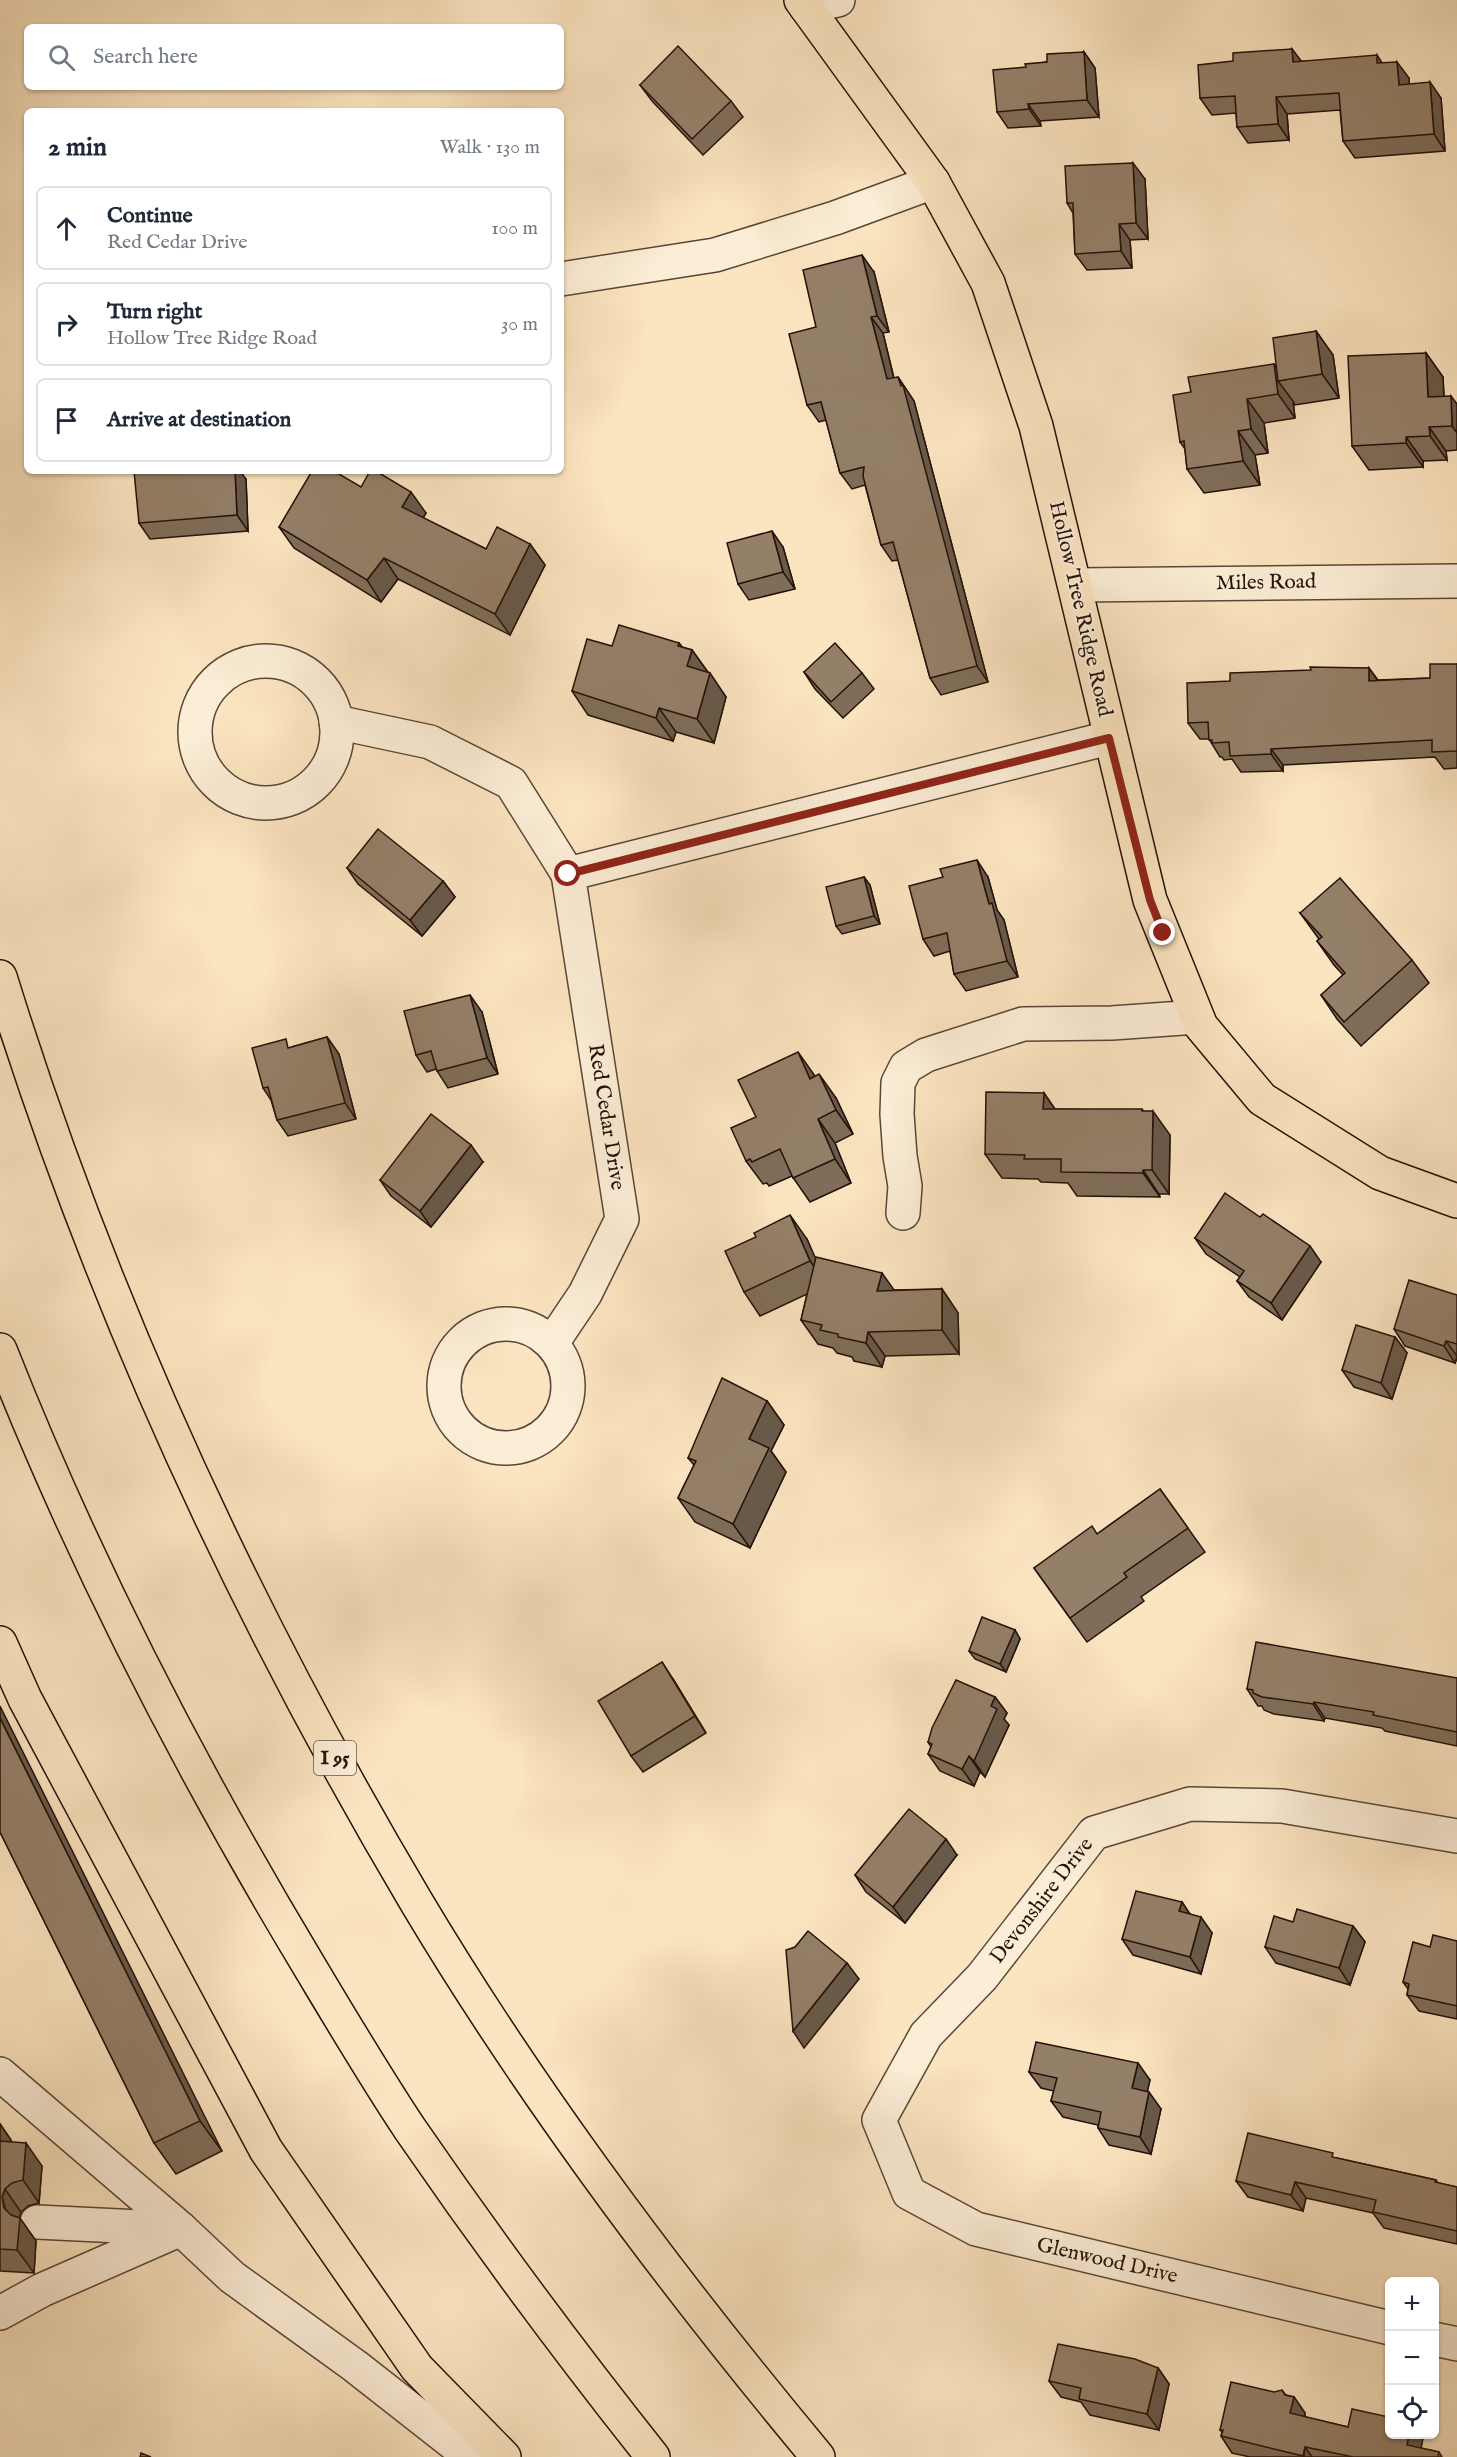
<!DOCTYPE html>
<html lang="en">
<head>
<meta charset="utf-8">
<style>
  body { margin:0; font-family:"IM FELL English",serif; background:#f2f2f3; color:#1f2937 }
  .controls { position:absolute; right:18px; bottom:18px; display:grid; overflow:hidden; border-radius:9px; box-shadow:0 2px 4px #0004 }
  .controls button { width:54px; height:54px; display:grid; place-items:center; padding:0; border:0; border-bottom:2px solid #e0e1e3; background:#fff; color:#1f2937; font:30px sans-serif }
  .stop { position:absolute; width:18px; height:18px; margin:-14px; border:4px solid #8f2418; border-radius:50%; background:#fff }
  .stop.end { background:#8f2418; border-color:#fff; box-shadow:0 2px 6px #0008 }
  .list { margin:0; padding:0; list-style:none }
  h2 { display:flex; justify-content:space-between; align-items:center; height:78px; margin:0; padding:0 24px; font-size:26px }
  h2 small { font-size:20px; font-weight:400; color:#747a83 }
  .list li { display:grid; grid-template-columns:39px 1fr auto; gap:18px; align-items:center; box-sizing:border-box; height:84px; margin:0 12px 12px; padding:0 12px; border:2px solid #e0e1e3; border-radius:9px }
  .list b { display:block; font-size:22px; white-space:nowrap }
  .list p { margin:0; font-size:20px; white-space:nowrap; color:#747a83 }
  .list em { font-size:20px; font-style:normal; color:#747a83 }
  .icon { flex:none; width:33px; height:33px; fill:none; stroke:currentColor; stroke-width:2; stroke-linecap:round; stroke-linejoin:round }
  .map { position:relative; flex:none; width:1457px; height:2457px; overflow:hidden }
  .search { position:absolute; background:#fff; box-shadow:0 2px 4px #0004; left:24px; top:24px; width:540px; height:66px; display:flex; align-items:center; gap:15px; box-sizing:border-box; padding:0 21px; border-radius:9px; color:#747a83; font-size:22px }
  .panel { position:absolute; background:#fff; box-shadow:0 2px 4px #0004; left:24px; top:108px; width:540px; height:366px; border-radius:9px }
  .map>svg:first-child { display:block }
</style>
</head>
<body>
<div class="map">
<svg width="1457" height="2457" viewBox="0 0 1457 2457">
  <rect width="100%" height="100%" fill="#fbe4c0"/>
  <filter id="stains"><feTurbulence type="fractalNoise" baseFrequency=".00333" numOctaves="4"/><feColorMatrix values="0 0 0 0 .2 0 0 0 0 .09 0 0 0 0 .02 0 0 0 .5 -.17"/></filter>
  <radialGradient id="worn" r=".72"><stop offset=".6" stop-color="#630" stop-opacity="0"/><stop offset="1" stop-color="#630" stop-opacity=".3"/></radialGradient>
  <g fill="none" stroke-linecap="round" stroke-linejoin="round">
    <defs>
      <g id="minor">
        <polyline points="806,7 838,0"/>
        <polyline points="561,279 715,255 835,218 933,182"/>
        <polyline points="1076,585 1457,581"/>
        <circle cx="266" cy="732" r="71"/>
        <polyline points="336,722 430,742 511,783 568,874"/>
        <polyline points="903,1213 905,1186 900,1156 897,1114 898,1083 906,1067 926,1055 1023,1024 1112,1023 1197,1017"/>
        <circle cx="506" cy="1386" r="62"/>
        <polyline points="552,1343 585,1294 622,1219 568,874 1109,738"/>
        <polyline points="0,2074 181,2229 42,2290 0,2313"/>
        <polyline points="37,2222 181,2229 232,2277 355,2366 471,2457"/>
        <polyline points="1390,2328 976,2229 909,2193 879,2120 926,2035 982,1977 1094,1833 1190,1804 1282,1806 1457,1836"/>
        <polyline points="1434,2339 1457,2344"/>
      </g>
      <polyline id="major" points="801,0 933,182 988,283 1036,426 1150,900 1201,1026 1262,1099 1380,1173 1457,1201"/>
      <g id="highway">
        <path d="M0,977C100,1300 244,1612 417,1903C534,2099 672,2282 818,2457"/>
        <path d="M0,1350C84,1563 190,1768 308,1964C341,2019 374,2075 410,2129C487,2241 568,2350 653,2457"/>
        <polyline points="0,1643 25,1699 266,2150 417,2368 504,2457"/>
      </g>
    </defs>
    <use href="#minor" stroke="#5a4637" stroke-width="36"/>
    <use href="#major" stroke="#241109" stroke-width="36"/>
    <use href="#highway" stroke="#241109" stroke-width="36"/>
    <use href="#minor" stroke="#fcedd6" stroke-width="33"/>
    <use href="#major" stroke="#fbe4c0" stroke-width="33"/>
    <use href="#highway" stroke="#fbe4c0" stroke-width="33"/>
  </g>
  <g fill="#7f6d59" stroke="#241109" stroke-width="1.5">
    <polygon points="1292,49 1301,61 1382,63 1409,78 1409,84 1441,98 1445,151 1355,158 1343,141 1340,110 1287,114 1289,140 1248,143 1237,127 1236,113 1212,115 1200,98 1233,61"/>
    <polygon points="1084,52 1095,68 1099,117 1040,121 1041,126 1008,128 997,112 1026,67"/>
    <polygon points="640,85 731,101 743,117 703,155 652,101"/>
    <polygon points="1145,179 1148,239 1130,240 1132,268 1087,270 1075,254 1073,213 1067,203"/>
    <polygon points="874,272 889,332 883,333 894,378 898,377 914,401 988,682 941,695 930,678 898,560 892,561 881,545 865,485 852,489 840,473 826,420 819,422 807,405"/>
    <polygon points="1316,331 1333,355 1339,398 1295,405 1293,401 1295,418 1264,423 1268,453 1255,455 1260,485 1204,493 1187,469 1185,449 1180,442 1191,392 1274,364 1277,368"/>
    <polygon points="1426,353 1443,377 1444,396 1457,404 1457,450 1446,451 1447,460 1423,461 1423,467 1369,470 1352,446"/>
    <polygon points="246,479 248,531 150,539 139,523"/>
    <polygon points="361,487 426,513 423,518 486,549 530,544 545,565 510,635 398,579 381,602 294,548 279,527"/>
    <polygon points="783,547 795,589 749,600 738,584"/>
    <polygon points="679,643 682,647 692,650 726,697 714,743 676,732 673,741 588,715 572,691 612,646"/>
    <polygon points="1457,664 1457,768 1444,769 1435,757 1283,765 1283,771 1241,772 1232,759 1224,760 1222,757 1220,757 1209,739 1200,739 1188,723 1230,681 1369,668 1378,680 1430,678"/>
    <polygon points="804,672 862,673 874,689 843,718 815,689"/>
    <polygon points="347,868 443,881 455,897 422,936 358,884"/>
    <polygon points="864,877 870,885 880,924 842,934 836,926"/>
    <polygon points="988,877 997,910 1004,920 1018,977 966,991 954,974 950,951 934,956 923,939"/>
    <polygon points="1300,913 1412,960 1429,983 1361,1046 1337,1019 1321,995 1343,975 1334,965 1317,941 1319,939"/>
    <polygon points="482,1012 498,1074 448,1088 437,1071 436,1069 427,1072 416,1055"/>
    <polygon points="327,1037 339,1054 356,1119 288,1136 277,1120 271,1100 263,1088 292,1047"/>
    <polygon points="815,1076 836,1098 853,1134 835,1143 851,1183 810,1202 792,1176 769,1186 767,1183 763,1184 746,1161 756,1117"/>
    <polygon points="1044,1093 1055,1109 1144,1111 1170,1135 1169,1194 1159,1194 1160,1197 1077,1196 1068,1183 1041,1182 1038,1179 1002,1178 985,1154"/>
    <polygon points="483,1162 431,1227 391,1196 380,1180"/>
    <polygon points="1195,1238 1321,1262 1282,1320 1249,1297 1237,1281 1240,1277 1206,1254"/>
    <polygon points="807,1239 815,1259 894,1290 942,1289 958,1313 959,1354 885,1356 882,1367 854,1361 852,1357 837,1353 833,1348 818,1344 801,1320 807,1294 760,1316 744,1292"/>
    <polygon points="1457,1295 1457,1359 1455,1363 1405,1346 1394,1329"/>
    <polygon points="1395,1337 1407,1353 1392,1399 1354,1387 1342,1370"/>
    <polygon points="767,1401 784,1425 771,1451 786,1472 750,1548 695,1522 678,1498 694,1465 688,1458"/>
    <polygon points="1160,1489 1205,1552 1141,1597 1144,1601 1087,1642 1034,1568 1097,1534"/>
    <polygon points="1015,1630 1020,1639 1006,1672 975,1659 969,1651"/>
    <polygon points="1457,1678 1457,1746 1385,1731 1382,1728 1325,1718 1324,1721 1274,1714 1264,1710 1262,1706 1258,1706 1247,1689"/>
    <polygon points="673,1679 706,1733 643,1772 631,1756"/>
    <polygon points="995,1697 1007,1713 1004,1719 1009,1725 985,1777 980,1772 974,1786 940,1771 928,1754 931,1747 928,1742"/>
    <polygon points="0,1832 222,2151 176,2174 154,2143"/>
    <polygon points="957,1855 905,1923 866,1892 855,1875"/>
    <polygon points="1182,1902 1189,1913 1212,1933 1201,1974 1133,1955 1122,1939"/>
    <polygon points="1353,1926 1365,1942 1350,1985 1276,1963 1265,1947"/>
    <polygon points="1457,1941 1457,2019 1419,2011 1407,1995 1408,1989 1403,1982 1430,1947"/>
    <polygon points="1029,2072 1150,2080 1147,2092 1161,2109 1151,2154 1109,2145 1098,2128 1098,2125 1063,2117 1051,2101 1054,2091 1041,2088"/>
    <polygon points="0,2124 11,2140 10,2142 42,2166 39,2203 28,2206 21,2212 19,2217 36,2241 34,2273 0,2271"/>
    <polygon points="1337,2158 1436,2180 1438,2183 1457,2187 1457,2244 1384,2228 1373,2213 1306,2198 1303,2211 1248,2197 1236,2181"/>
    <polygon points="1158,2368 1169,2384 1159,2430 1090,2415 1081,2402 1061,2397 1049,2381"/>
    <polygon points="1286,2395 1294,2397 1305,2413 1305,2417 1348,2427 1423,2438 1421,2448 1439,2452 1442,2457 1250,2457 1232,2453 1221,2436 1222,2432 1220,2430"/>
  </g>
  <g fill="#685949" stroke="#241109" stroke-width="1.5">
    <polygon points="1292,49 1304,65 1293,62"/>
    <polygon points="1084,52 1095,68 1099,117 1087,100"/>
    <polygon points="1377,55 1388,72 1377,63"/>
    <polygon points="1397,62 1409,78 1410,101 1399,85"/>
    <polygon points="1430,82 1441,98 1445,151 1434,134"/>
    <polygon points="1276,97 1287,114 1289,140 1278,124"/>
    <polygon points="1028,104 1040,121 1041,126 1029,109"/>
    <polygon points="1133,163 1145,179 1148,239 1136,223"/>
    <polygon points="1119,224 1130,240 1132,268 1121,251"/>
    <polygon points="862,255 874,272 889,332 877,316"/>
    <polygon points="871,317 883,333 898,396 887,379"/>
    <polygon points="1316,331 1333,355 1339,398 1322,374"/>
    <polygon points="1426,353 1443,377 1445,421 1428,397"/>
    <polygon points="1274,364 1285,380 1278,381 1293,401 1295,418 1278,394"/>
    <polygon points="898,377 914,401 988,682 977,666"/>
    <polygon points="1451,396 1457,404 1457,433 1452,426"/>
    <polygon points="1247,399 1264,423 1268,453 1251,429"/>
    <polygon points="1429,427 1446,451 1447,460 1430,436"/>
    <polygon points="1238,431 1255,455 1260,485 1243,461"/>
    <polygon points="1406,437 1423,461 1423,467 1406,443"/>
    <polygon points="235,471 240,471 246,479 248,531 237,515"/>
    <polygon points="411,492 426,513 417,528 402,507"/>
    <polygon points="772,531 783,547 795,589 783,572"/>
    <polygon points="530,544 545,565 510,635 495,614"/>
    <polygon points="384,558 398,579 381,602 367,580"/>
    <polygon points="679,643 690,658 692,650 709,674 687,666 678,646"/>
    <polygon points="1369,668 1380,684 1369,681"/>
    <polygon points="710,673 726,697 714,743 697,719"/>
    <polygon points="659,708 676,732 673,741 656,718"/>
    <polygon points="1271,749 1283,765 1283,771 1271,754"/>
    <polygon points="977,860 988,877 997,910 1004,920 1018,977 1007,961 989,904"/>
    <polygon points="864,877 870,885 880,924 874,916"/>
    <polygon points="443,881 455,897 422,936 410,920"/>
    <polygon points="470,995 482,1012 498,1074 487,1058"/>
    <polygon points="327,1037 339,1054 356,1119 345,1103"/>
    <polygon points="798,1052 815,1076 810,1079"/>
    <polygon points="819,1074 836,1098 853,1134 836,1110"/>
    <polygon points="1044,1093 1060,1117 1043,1109"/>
    <polygon points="1142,1109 1153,1125 1153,1111 1170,1135 1169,1194 1152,1170"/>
    <polygon points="818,1119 835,1143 851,1183 835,1159"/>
    <polygon points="471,1145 483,1162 431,1227 420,1211"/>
    <polygon points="1143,1170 1159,1194 1160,1197 1143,1173"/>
    <polygon points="790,1215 807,1239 827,1284 810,1261"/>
    <polygon points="1310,1246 1321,1262 1282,1320 1271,1303"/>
    <polygon points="882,1273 899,1297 877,1291"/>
    <polygon points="942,1289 958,1313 959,1354 942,1330"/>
    <polygon points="868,1332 885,1356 882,1367 866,1343"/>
    <polygon points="1395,1337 1407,1353 1392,1399 1381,1383"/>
    <polygon points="1446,1341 1457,1356 1455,1363 1444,1346"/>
    <polygon points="767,1401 784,1425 771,1451 786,1472 750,1548 733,1524 749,1439"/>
    <polygon points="1015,1630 1020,1639 1006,1672 1000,1664"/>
    <polygon points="662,1662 673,1679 706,1733 695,1716"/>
    <polygon points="995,1697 1007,1713 1004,1719 1009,1725 985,1777 974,1761 991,1706"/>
    <polygon points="1314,1702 1325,1718 1324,1721 1313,1704"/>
    <polygon points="0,1706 222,2151 200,2121 0,1718"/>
    <polygon points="969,1756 980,1772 974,1786 962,1769"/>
    <polygon points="946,1839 957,1855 905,1923 893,1907"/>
    <polygon points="1182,1902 1193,1919 1179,1911"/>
    <polygon points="1201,1917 1212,1933 1201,1974 1190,1957"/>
    <polygon points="1353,1926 1365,1942 1350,1985 1339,1968"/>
    <polygon points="847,1963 859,1979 804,2048 793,2031"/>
    <polygon points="1138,2063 1150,2080 1144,2105 1132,2088"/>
    <polygon points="1149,2092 1161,2109 1151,2154 1140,2137"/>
    <polygon points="0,2124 11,2140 9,2164 0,2151"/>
    <polygon points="26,2143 42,2166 39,2203 23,2180"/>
    <polygon points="1295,2182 1306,2198 1303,2211 1291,2195"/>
    <polygon points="5,2189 21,2212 18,2221 20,2218 36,2241 34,2273 17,2250 2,2197"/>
    <polygon points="1158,2368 1169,2384 1159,2430 1147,2414"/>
    <polygon points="1282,2390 1292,2404 1294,2397 1305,2413 1302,2430 1290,2413"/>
    <polygon points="1409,2434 1420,2434 1423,2438 1419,2457 1407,2445"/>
    <polygon points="1305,2447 1312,2457 1304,2457"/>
  </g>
  <g fill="#947f68" stroke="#241109" stroke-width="1.5">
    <polygon points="678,46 731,101 692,139 640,85"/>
    <polygon points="1292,49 1293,62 1377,55 1377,63 1397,62 1399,85 1430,82 1434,134 1343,141 1339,93 1276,97 1278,124 1237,127 1235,96 1200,98 1198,65 1233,61 1233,53"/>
    <polygon points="1084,52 1087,100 1028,104 1029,109 997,112 993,70 1026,67 1025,64 1047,62 1047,54"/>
    <polygon points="1133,163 1136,223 1119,224 1121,251 1075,254 1073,203 1067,203 1065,166"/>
    <polygon points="862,255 877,316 871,317 887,379 898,377 901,386 903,385 977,666 930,678 893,542 881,545 863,476 864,467 840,473 821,402 807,405 789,334 816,327 803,270"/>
    <polygon points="1316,331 1322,374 1278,381 1273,338"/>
    <polygon points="1426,353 1428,397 1451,396 1452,426 1429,427 1430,436 1406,437 1406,443 1352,446 1348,356"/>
    <polygon points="1274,364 1278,394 1247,399 1251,429 1238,431 1243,461 1187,469 1184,441 1180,442 1173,395 1191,392 1188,377"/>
    <polygon points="134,471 235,471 237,515 139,523"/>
    <polygon points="312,471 334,471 361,487 370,471 376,471 411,492 402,507 486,549 497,527 530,544 495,614 384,558 367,580 279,527"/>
    <polygon points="772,531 783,572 738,584 727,543"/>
    <polygon points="619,625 679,643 678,646 692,650 687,666 710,673 697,719 659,708 656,718 572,691 587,639 612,646"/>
    <polygon points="835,643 862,673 831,702 804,672"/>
    <polygon points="1430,664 1457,664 1457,751 1432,752 1432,740 1271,749 1271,754 1230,756 1229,742 1212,743 1212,740 1209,740 1208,722 1188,723 1187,683 1230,681 1230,673 1311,670 1310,667 1369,668 1369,681 1430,678"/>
    <polygon points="378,829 443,881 410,920 347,868"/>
    <polygon points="977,860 989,904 992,903 1007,961 954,974 947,933 923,939 909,886 943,877 940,869"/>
    <polygon points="864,877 874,916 836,926 826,887"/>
    <polygon points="1340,878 1412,960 1344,1022 1321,995 1345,973 1317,941 1322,937 1300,913"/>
    <polygon points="470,995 487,1058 437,1071 431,1051 416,1055 404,1011"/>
    <polygon points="327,1037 345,1103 277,1120 268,1087 263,1088 252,1048 286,1039 288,1048"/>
    <polygon points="798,1052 810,1079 819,1074 836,1110 818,1119 835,1159 793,1178 780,1149 752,1162 750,1159 746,1161 731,1128 756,1117 738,1080"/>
    <polygon points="986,1092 1044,1093 1043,1109 1142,1109 1142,1111 1153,1111 1152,1170 1143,1170 1143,1173 1061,1172 1061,1159 1024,1159 1025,1155 985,1154"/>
    <polygon points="431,1114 471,1145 420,1211 380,1180"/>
    <polygon points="1225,1193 1260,1217 1263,1214 1310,1246 1271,1303 1237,1281 1244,1271 1195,1238"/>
    <polygon points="790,1215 810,1261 744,1292 725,1251 756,1237 754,1233"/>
    <polygon points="816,1257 882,1273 877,1291 942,1289 942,1330 868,1332 866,1343 838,1337 838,1334 820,1330 822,1325 801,1320"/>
    <polygon points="1409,1280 1457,1295 1457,1344 1446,1341 1444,1346 1394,1329"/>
    <polygon points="1356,1325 1395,1337 1381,1383 1342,1370"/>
    <polygon points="722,1378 767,1401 749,1439 769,1448 733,1524 678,1498 696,1461 688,1458"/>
    <polygon points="1160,1489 1188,1528 1124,1573 1127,1577 1070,1618 1034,1568 1092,1526 1097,1534"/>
    <polygon points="982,1617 1015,1630 1000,1664 969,1651"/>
    <polygon points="1256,1642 1457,1678 1457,1732 1373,1715 1374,1712 1314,1702 1313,1704 1262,1697 1253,1693 1253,1690 1247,1689"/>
    <polygon points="662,1662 695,1716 631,1756 598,1701"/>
    <polygon points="956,1680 995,1697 991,1706 997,1709 974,1761 969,1756 962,1769 928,1754 932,1744 928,1742 932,1728"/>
    <polygon points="0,1718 200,2121 154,2143 0,1832"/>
    <polygon points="909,1809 946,1839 893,1907 855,1875"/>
    <polygon points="1136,1891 1182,1902 1179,1911 1201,1917 1190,1957 1122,1939"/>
    <polygon points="1297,1909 1353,1926 1339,1968 1265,1947 1274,1916 1293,1922"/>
    <polygon points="808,1931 847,1963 793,2031 786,1950 795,1947"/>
    <polygon points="1433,1935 1457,1941 1457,2006 1407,1995 1409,1984 1403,1982 1413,1942 1430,1947"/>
    <polygon points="1036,2042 1138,2063 1132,2088 1149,2092 1140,2137 1098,2128 1101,2112 1051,2101 1057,2078 1029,2072"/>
    <polygon points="1248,2133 1333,2153 1332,2157 1436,2180 1435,2182 1457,2187 1457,2231 1373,2212 1376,2200 1295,2182 1291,2195 1236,2181"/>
    <polygon points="0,2141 26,2143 23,2180 12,2183 5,2189 2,2197 4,2208 11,2215 20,2218 17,2250 0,2249"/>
    <polygon points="1058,2344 1135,2359 1158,2368 1147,2414 1079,2399 1081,2388 1049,2381"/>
    <polygon points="1231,2382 1274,2392 1282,2390 1285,2395 1294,2397 1290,2413 1348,2427 1352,2409 1389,2417 1389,2434 1409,2434 1407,2445 1439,2452 1438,2457 1353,2457 1305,2447 1303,2456 1221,2436 1223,2430 1220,2430"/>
    <polygon points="141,2453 151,2457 140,2457"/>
  </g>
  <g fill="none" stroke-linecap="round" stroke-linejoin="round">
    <polyline stroke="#8f2418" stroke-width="8" points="568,874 1109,738 1150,900 1163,933"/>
  </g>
  <g text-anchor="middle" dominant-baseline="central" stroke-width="4.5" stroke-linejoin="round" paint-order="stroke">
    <rect fill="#fcedd6" stroke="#655346" stroke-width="1.5" x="314" y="1741" width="42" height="34" rx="4.5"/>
    <g font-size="20" font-weight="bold" fill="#241109">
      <text x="335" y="1758">I 95</text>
    </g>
    <g font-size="21" fill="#241109" stroke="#fcedd6">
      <text transform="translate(1266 583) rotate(-1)">Miles Road</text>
      <text transform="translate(1080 609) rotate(77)">Hollow Tree Ridge Road</text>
      <text transform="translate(606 1117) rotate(81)">Red Cedar Drive</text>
      <text transform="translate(1042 1901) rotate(-52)">Devonshire Drive</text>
      <text transform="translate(1107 2261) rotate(13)">Glenwood Drive</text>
    </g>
  </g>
  <rect width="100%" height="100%" filter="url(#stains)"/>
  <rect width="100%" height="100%" fill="url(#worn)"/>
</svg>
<div class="controls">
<button>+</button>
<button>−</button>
<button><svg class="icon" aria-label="locate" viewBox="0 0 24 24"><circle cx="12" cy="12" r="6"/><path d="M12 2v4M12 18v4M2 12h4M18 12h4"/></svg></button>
</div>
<div class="stop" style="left:568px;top:874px"></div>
<div class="stop end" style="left:1163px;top:933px"></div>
<div class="search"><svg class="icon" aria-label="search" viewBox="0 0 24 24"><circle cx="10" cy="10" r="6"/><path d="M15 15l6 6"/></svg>Search here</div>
<section class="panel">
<h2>2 min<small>Walk · 130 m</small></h2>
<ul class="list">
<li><svg class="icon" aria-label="ahead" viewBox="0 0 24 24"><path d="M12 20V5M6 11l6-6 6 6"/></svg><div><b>Continue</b><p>Red Cedar Drive</p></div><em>100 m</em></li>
<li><svg class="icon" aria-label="right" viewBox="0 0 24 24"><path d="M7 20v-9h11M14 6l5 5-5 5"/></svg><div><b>Turn right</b><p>Hollow Tree Ridge Road</p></div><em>30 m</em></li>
<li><svg class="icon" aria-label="arrive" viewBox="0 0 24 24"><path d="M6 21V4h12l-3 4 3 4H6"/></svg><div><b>Arrive at destination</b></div></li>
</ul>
</section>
</div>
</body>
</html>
